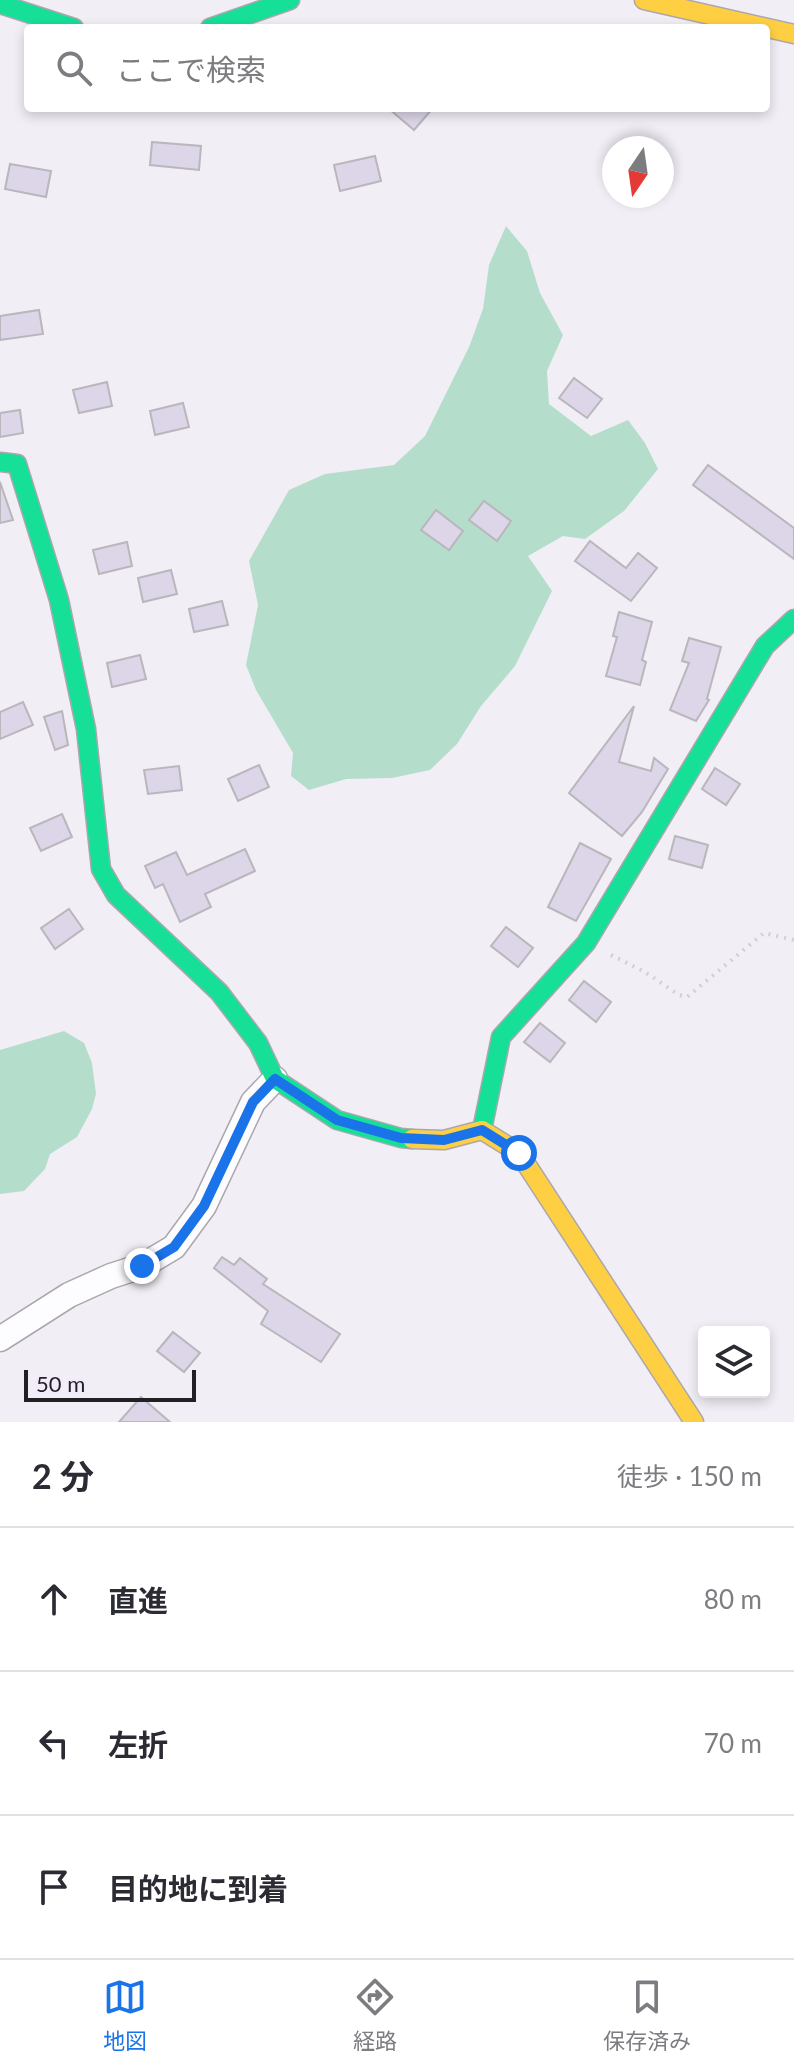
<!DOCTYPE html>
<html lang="ja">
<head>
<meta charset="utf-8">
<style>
  body { margin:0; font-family:Lato,"Noto Sans JP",sans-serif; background:#f2f2f3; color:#2b2b33 }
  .controls { position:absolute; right:24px; bottom:24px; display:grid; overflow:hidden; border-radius:8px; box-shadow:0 4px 12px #0003 }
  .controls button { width:72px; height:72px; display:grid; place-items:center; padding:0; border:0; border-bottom:2px solid #e1e1e2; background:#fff; color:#2b2b33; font:40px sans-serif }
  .compass { position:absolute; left:602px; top:136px; width:72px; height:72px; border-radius:50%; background:#fff; box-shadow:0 4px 12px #0003; rotate:193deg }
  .scale { position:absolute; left:24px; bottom:20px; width:172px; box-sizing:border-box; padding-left:8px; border:4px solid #221f25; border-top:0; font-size:22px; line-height:28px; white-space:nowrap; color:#221f25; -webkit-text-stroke:6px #f1ebfa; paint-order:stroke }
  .stop { position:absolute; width:24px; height:24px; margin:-18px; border:6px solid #1a73e8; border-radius:50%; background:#fff }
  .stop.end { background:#1a73e8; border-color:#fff; box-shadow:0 2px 8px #0008 }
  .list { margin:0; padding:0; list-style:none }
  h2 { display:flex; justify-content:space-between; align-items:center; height:104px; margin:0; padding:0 32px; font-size:34px }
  h2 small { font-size:26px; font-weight:400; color:#7c7c81 }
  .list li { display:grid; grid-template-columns:52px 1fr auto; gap:24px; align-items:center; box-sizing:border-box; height:144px; padding:0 32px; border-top:2px solid #e1e1e2 }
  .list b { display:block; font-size:30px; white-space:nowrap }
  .list em { font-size:26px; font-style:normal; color:#7c7c81 }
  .icon { flex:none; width:44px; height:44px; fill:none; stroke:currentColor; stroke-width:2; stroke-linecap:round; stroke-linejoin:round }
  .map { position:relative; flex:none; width:794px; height:1422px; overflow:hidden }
  .search { position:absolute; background:#fff; box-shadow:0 4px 12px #0003; left:24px; right:24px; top:24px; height:88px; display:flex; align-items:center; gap:20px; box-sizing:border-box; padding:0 28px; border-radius:8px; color:#7c7c81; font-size:30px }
  .sheet { height:536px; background:#fff }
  nav { display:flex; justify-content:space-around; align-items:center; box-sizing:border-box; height:112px; border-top:2px solid #e1e1e2; background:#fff; font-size:22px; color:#7c7c81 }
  nav a { display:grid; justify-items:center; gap:4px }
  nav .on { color:#1a73e8 }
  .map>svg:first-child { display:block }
</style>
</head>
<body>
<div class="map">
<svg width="794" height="1422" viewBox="0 0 794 1422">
  <rect width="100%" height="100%" fill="#f2eef6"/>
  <g fill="#b4decb">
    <polygon points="506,226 527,251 540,293 563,335 547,371 549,404 591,436 628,420 645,443 658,469 624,511 585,539 563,536 528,556 552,591 515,666 481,706 457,744 430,770 392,778 346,779 309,790 291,776 293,753 256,690 246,665 258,605 249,561 289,490 325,474 394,465 425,436 469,347 483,309 489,265"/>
    <polygon points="64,1031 84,1043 92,1063 96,1094 92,1109 77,1137 50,1154 45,1169 24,1191 0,1194 0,1050"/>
  </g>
  <g fill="#ddd5e8" stroke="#b9b6bc" stroke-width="2">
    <polygon points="388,108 433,108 414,130"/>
    <polygon points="152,142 201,146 199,170 150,165"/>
    <polygon points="375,156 381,181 340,191 334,165"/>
    <polygon points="10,164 51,171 46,197 5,189"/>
    <polygon points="39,310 43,334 0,340 0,316"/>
    <polygon points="574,378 602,399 587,418 559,398"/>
    <polygon points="107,382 112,406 79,413 73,390"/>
    <polygon points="183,403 189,427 155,435 150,411"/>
    <polygon points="20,410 23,433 0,437 0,413"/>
    <polygon points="708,465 794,528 794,559 693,485"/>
    <polygon points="0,482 13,520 0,523"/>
    <polygon points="484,501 511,521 497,541 469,520"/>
    <polygon points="436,510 463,531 449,550 421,530"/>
    <polygon points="590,541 626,568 638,553 657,568 631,601 575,561"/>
    <polygon points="127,542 132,566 99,574 93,550"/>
    <polygon points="171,570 177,594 143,602 138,578"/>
    <polygon points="222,601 228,625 194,632 189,609"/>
    <polygon points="619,612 652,622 642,660 646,662 640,685 606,676 617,637 613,636"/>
    <polygon points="689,638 721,647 707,699 709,700 696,721 670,710 689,663 682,661"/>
    <polygon points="140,655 146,679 112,687 107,663"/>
    <polygon points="23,702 33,725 0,739 0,712"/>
    <polygon points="634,706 619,762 651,771 654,758 668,769 642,812 622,836 569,793"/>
    <polygon points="62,711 68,745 55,750 44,717"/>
    <polygon points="259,765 269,787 238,801 228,779"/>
    <polygon points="179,766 182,790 148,794 144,770"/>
    <polygon points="715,768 740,784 726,805 702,789"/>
    <polygon points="62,814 72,837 41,851 30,828"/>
    <polygon points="675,836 708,845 702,868 669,859"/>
    <polygon points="580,843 611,859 576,921 548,907"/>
    <polygon points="245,849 255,871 205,894 211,907 180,922 163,884 155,888 145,866 176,852 187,875"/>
    <polygon points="69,909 83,929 55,949 41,928"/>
    <polygon points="506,927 533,948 518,967 491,946"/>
    <polygon points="584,981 611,1002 596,1022 569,1000"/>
    <polygon points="540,1023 565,1043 550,1062 524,1042"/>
    <polygon points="222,1257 234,1265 240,1258 267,1279 263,1284 340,1334 321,1362 261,1324 268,1311 214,1268"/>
    <polygon points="173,1332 200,1353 184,1372 157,1351"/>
    <polygon points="141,1397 170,1422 119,1422"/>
  </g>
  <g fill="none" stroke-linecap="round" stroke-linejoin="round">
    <defs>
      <polyline id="street" points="0,1339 69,1295 111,1276 142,1266 174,1247 204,1206 253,1102 275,1079"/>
      <g id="fast">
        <polyline points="0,4 74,28"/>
        <polyline points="210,28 290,0"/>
        <polyline points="0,462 17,464 59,600 86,729 101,869 116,895 219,992 258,1043 275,1079 337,1120 401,1138 412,1139"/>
        <polyline points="482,1130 501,1037 586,943 765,646 794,619"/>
      </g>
      <g id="slow">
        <polyline points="644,0 794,34"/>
        <polyline points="412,1139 444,1140 482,1130 519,1153 694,1422"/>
      </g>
    </defs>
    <use href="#street" stroke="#aaa7ad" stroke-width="27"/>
    <use href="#fast" stroke="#aaa7ad" stroke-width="21"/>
    <use href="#slow" stroke="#aaa7ad" stroke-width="21"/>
    <polyline stroke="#d1cfd1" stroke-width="4" stroke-dasharray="2 6" stroke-linecap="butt" points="611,955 645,972 679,995 687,997 764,933 794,940"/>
    <use href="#street" stroke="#fdfcfe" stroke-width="24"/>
    <use href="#fast" stroke="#16e098" stroke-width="18"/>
    <use href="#slow" stroke="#ffcf43" stroke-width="18"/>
  </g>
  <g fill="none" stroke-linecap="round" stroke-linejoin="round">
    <polyline stroke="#1a73e8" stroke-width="10" points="142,1266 174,1247 204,1206 253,1102 275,1079 337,1120 401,1138 444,1140 482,1130 519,1153"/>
  </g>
</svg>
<div class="controls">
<button><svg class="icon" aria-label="layers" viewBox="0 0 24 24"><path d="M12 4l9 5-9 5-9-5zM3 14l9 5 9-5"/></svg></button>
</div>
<svg class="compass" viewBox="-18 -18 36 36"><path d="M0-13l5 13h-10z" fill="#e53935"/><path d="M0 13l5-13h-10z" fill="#7c7c81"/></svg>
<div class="scale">50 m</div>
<div class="stop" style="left:519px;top:1153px"></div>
<div class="stop end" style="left:142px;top:1266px"></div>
<div class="search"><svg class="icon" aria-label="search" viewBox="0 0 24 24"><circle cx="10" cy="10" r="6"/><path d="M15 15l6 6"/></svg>ここで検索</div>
</div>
<section class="sheet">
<h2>2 分<small>徒歩 · 150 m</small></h2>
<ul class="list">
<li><svg class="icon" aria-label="ahead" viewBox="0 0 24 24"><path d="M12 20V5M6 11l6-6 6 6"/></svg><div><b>直進</b></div><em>80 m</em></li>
<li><svg class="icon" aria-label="left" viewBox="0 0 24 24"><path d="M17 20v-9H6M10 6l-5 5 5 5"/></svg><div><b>左折</b></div><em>70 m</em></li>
<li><svg class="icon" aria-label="arrive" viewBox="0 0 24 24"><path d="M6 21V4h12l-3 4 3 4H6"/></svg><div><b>目的地に到着</b></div></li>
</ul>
</section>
<nav>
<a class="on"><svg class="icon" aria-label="map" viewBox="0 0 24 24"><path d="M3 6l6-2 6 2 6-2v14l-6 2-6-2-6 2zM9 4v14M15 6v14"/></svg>地図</a>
<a><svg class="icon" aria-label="directions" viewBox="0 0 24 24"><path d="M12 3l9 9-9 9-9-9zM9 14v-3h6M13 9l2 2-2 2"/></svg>経路</a>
<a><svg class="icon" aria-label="saved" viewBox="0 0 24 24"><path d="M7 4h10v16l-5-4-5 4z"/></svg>保存済み</a>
</nav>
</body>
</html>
